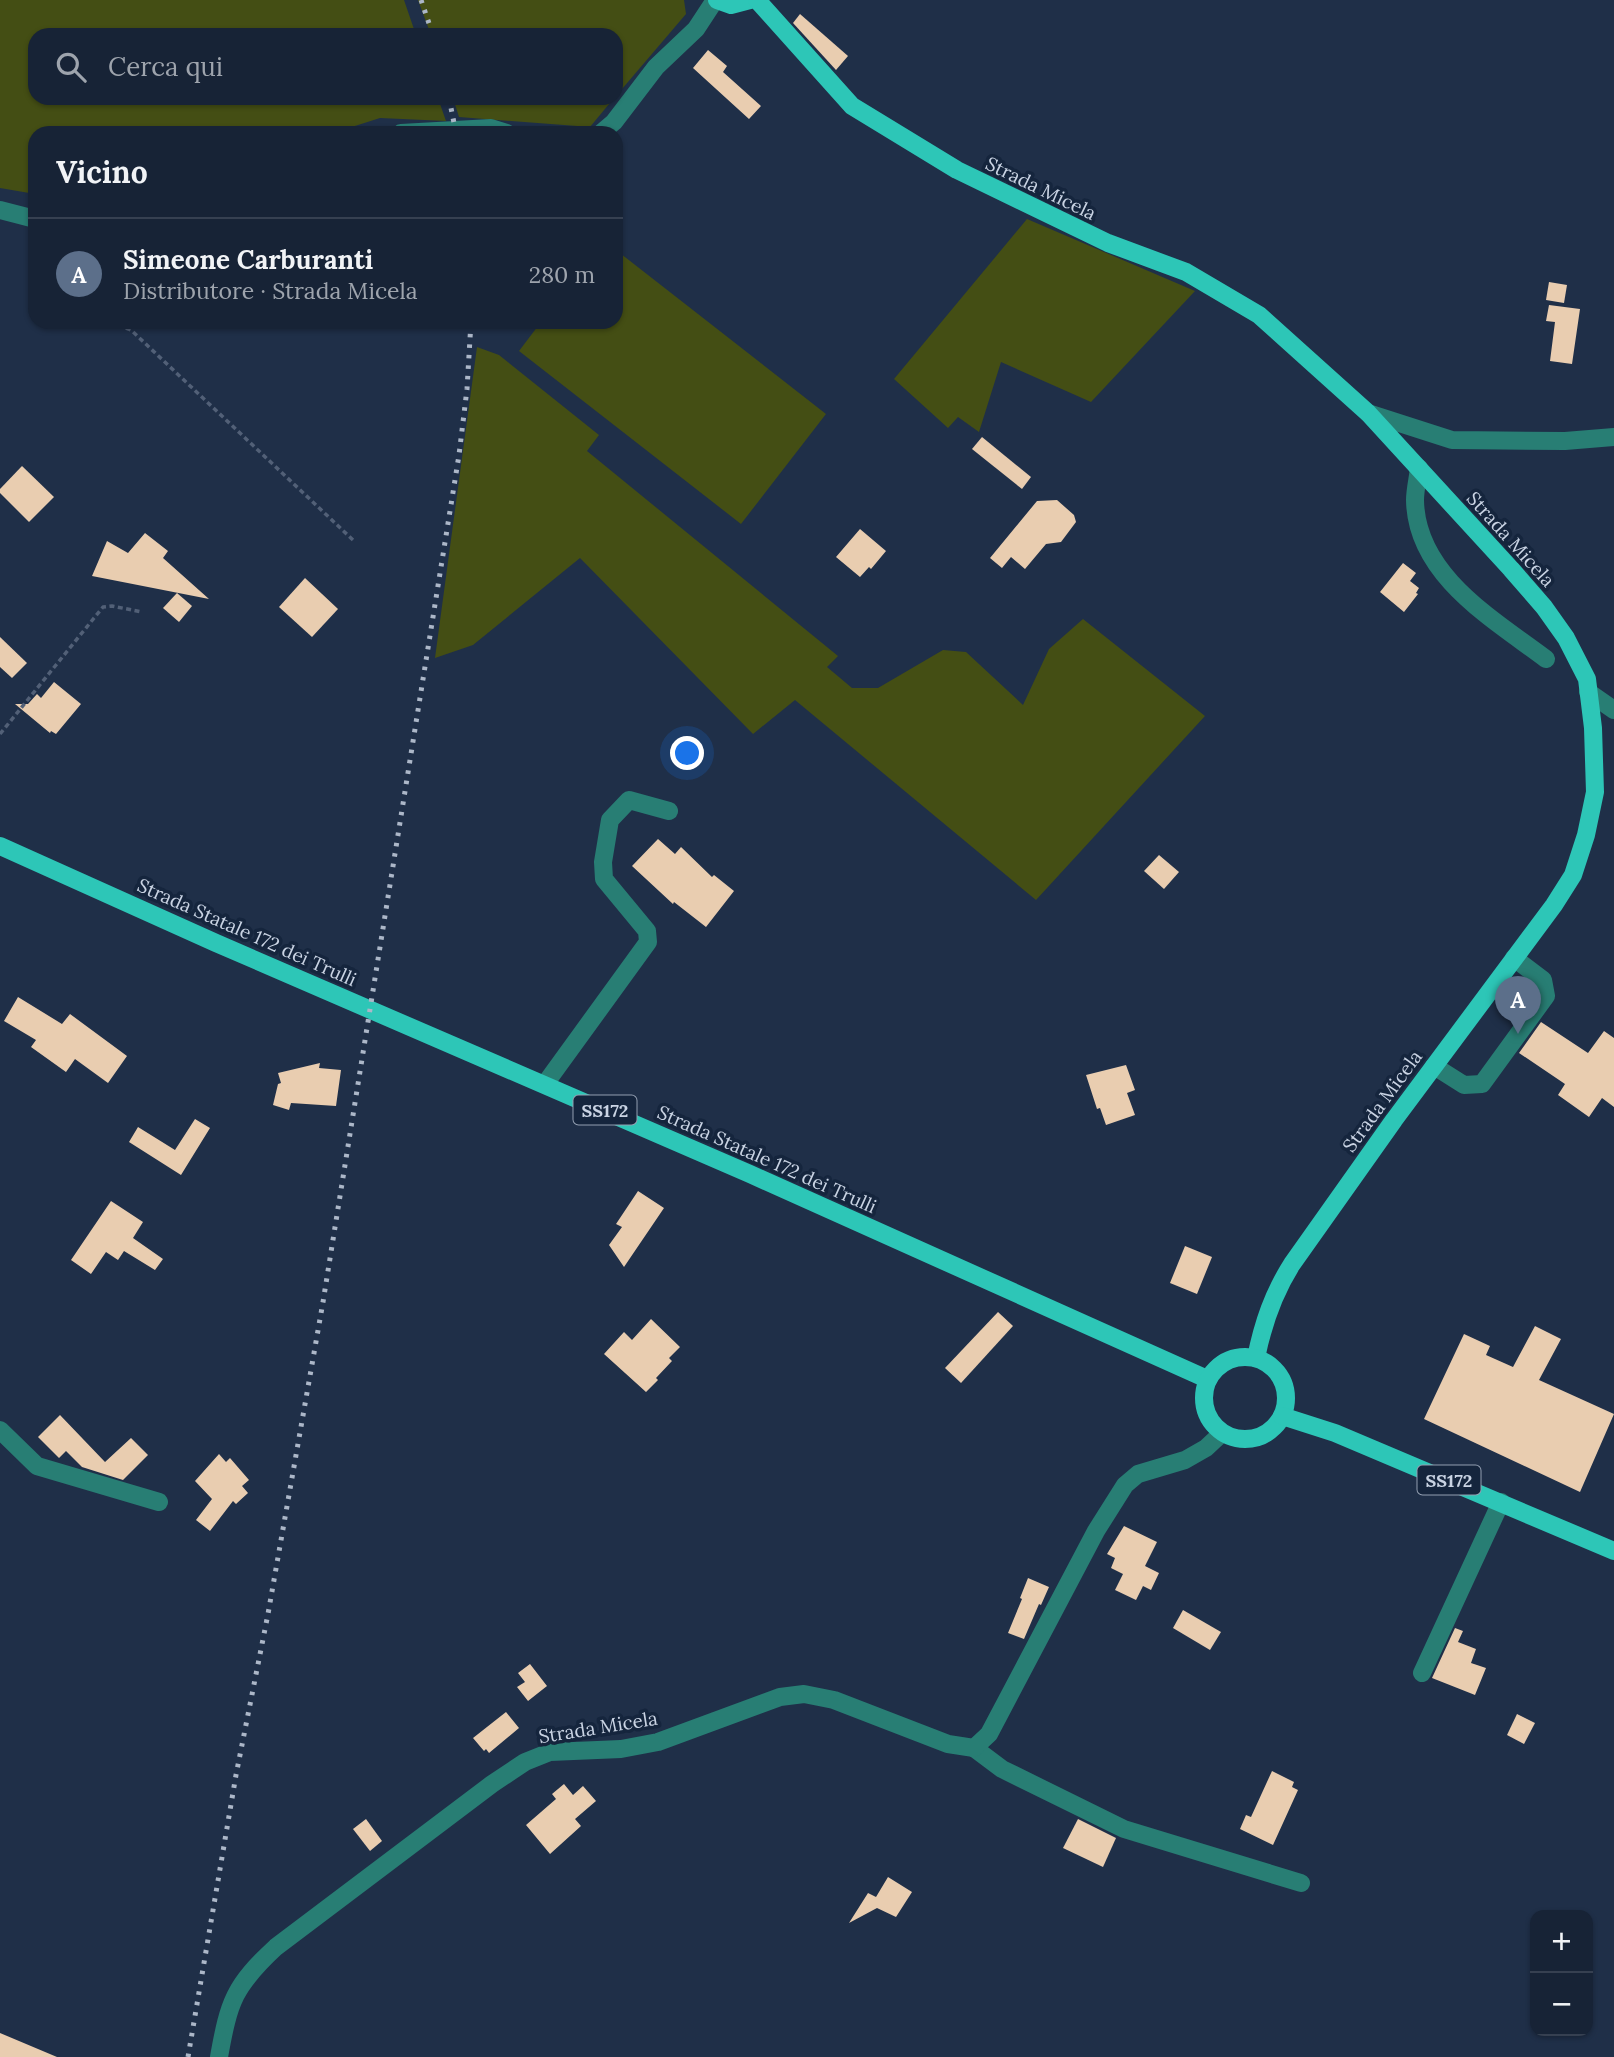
<!DOCTYPE html>
<html lang="it">
<head>
<meta charset="utf-8">
<style>
  body { margin:0; font-family:Lora,serif; background:#242f42; color:#f1f3f6 }
  .controls { position:absolute; right:21px; bottom:21px; display:grid; overflow:hidden; border-radius:14px; box-shadow:0 2px 5px #0004 }
  .controls button { width:63px; height:63px; display:grid; place-items:center; padding:0; border:0; border-bottom:2px solid #364051; background:#172336; color:#f1f3f6; font:35px sans-serif }
  .you { position:absolute; left:688px; top:754px; width:24px; height:24px; margin:-18px; border:5px solid #fff; border-radius:50%; background:#1a73e8; box-shadow:0 0 0 10px #1a73e833 }
  .badge { display:grid; place-items:center; width:46px; height:46px; border-radius:50%; background:#f49e88; color:#fff; font-size:23px; font-weight:700 }
  .pin { position:absolute; translate:-50% -58px; filter:drop-shadow(0 2px 4px #0008) }
  .pin::after { content:''; position:absolute; top:37px; width:24px; height:21px; background:inherit; clip-path:polygon(0 0,100% 0,50% 100%) }
  .list { margin:0; padding:0; list-style:none }
  h2 { display:flex; justify-content:space-between; align-items:center; height:91px; margin:0; padding:0 28px; font-size:30px }
  h2 small { font-size:23px; font-weight:400; color:#9ea4ad }
  .list li { display:grid; grid-template-columns:46px 1fr auto; gap:21px; align-items:center; box-sizing:border-box; height:112px; padding:0 28px; border-top:2px solid #364051 }
  .list b { display:block; font-size:26px; white-space:nowrap }
  .list p { margin:0; font-size:23px; white-space:nowrap; color:#9ea4ad }
  .list em { font-size:23px; font-style:normal; color:#9ea4ad }
  .icon { flex:none; width:38px; height:38px; fill:none; stroke:currentColor; stroke-width:2; stroke-linecap:round; stroke-linejoin:round }
  .map { position:relative; flex:none; width:1614px; height:2057px; overflow:hidden }
  .search { position:absolute; background:#172336; box-shadow:0 2px 5px #0004; left:28px; top:28px; width:595px; height:77px; display:flex; align-items:center; gap:18px; box-sizing:border-box; padding:0 24px; border-radius:21px; color:#9ea4ad; font-size:26px }
  .panel { position:absolute; background:#172336; box-shadow:0 2px 5px #0004; left:28px; top:126px; width:595px; height:203px; border-radius:21px }
  .map>svg:first-child { display:block }
</style>
</head>
<body>
<div class="map">
<svg width="1614" height="2057" viewBox="0 0 1614 2057">
  <rect width="100%" height="100%" fill="#1f2f48"/>
  <g fill="#444e14">
    <polygon points="0,0 404,0 416,35 35,35 35,98 438,98 446,121 380,118 333,133 35,133 35,194 0,188"/>
    <polygon points="418,0 684,0 686,14 616,96 616,35 431,35"/>
    <polygon points="453,98 614,98 590,127 459,117"/>
    <polygon points="1027,219 1195,291 1091,402 1001,362 979,432 958,417 948,428 894,379"/>
    <polygon points="616,250 826,414 741,524 519,351 541,322 616,322"/>
    <polygon points="477,347 499,355 599,435 587,451 838,656 827,667 852,688 878,688 943,650 966,652 1023,705 1049,649 1083,619 1205,716 1036,900 795,700 753,734 580,558 473,645 435,658"/>
  </g>
  <g fill="#e9cdb0">
    <polygon points="800,14 848,56 836,70 793,23"/>
    <polygon points="708,50 727,66 723,72 761,106 749,119 693,68"/>
    <polygon points="1549,282 1567,285 1564,303 1546,300"/>
    <polygon points="1549,305 1580,309 1572,364 1550,361 1555,322 1546,321"/>
    <polygon points="982,437 1031,477 1022,489 972,449"/>
    <polygon points="22,466 54,497 29,522 0,493 0,489"/>
    <polygon points="1057,500 1074,515 1076,522 1061,542 1046,544 1025,569 1011,557 1002,568 990,558 1037,501"/>
    <polygon points="860,529 886,551 871,569 869,567 860,577 836,557"/>
    <polygon points="145,533 168,551 163,558 209,599 92,576 107,541 128,553"/>
    <polygon points="1403,563 1416,573 1410,581 1419,588 1416,593 1418,594 1404,612 1380,592"/>
    <polygon points="305,578 338,609 312,637 279,607"/>
    <polygon points="177,593 192,606 179,622 163,608"/>
    <polygon points="0,637 27,663 12,678 0,667"/>
    <polygon points="54,682 81,704 56,734 51,731 50,733 15,704 28,704 37,694 41,698"/>
    <polygon points="658,839 675,854 681,847 712,877 714,875 734,891 706,927 674,902 673,904 632,866"/>
    <polygon points="1159,855 1179,872 1164,889 1144,871"/>
    <polygon points="18,997 62,1024 70,1014 127,1056 108,1083 75,1059 66,1072 31,1047 36,1040 4,1021"/>
    <polygon points="1541,1022 1588,1053 1604,1031 1614,1038 1614,1107 1602,1098 1589,1117 1558,1095 1565,1084 1519,1053"/>
    <polygon points="320,1063 319,1068 341,1070 336,1106 291,1103 289,1110 273,1105 278,1084 281,1083 278,1073"/>
    <polygon points="1126,1065 1135,1090 1127,1093 1135,1115 1106,1125 1100,1108 1097,1109 1086,1075"/>
    <polygon points="195,1119 210,1128 181,1175 129,1142 138,1127 175,1150"/>
    <polygon points="638,1191 664,1208 624,1267 609,1245 622,1227 616,1224"/>
    <polygon points="111,1201 143,1222 133,1238 163,1259 155,1270 124,1251 118,1260 106,1252 91,1274 71,1260"/>
    <polygon points="1185,1246 1212,1257 1197,1294 1170,1283"/>
    <polygon points="998,1312 1013,1326 961,1383 945,1368"/>
    <polygon points="651,1319 680,1347 669,1358 672,1361 656,1378 658,1380 646,1392 604,1354 624,1332 632,1340"/>
    <polygon points="1535,1326 1561,1339 1539,1380 1614,1414 1580,1492 1424,1419 1464,1334 1490,1346 1486,1355 1513,1367"/>
    <polygon points="60,1415 105,1462 131,1438 148,1455 123,1480 82,1467 66,1451 59,1458 38,1437"/>
    <polygon points="219,1454 226,1462 230,1458 249,1480 242,1486 248,1493 236,1504 233,1501 210,1531 196,1520 212,1499 195,1481"/>
    <polygon points="1124,1526 1157,1542 1145,1566 1159,1573 1151,1590 1143,1586 1136,1600 1115,1590 1123,1574 1111,1568 1115,1558 1107,1554"/>
    <polygon points="1028,1578 1049,1587 1041,1605 1039,1604 1024,1639 1008,1633 1022,1599 1020,1598"/>
    <polygon points="1183,1610 1221,1632 1210,1650 1173,1628"/>
    <polygon points="1455,1628 1463,1631 1458,1642 1476,1649 1471,1663 1486,1668 1475,1695 1432,1678"/>
    <polygon points="530,1664 547,1686 528,1701 517,1687 525,1682 518,1673"/>
    <polygon points="506,1712 519,1728 489,1753 486,1749 484,1751 473,1738"/>
    <polygon points="1517,1714 1535,1723 1524,1744 1507,1735"/>
    <polygon points="1272,1771 1294,1782 1292,1787 1298,1790 1273,1845 1240,1829 1246,1815 1251,1817"/>
    <polygon points="564,1784 573,1795 583,1786 596,1801 575,1819 581,1826 550,1854 526,1825 556,1799 552,1794"/>
    <polygon points="366,1819 382,1841 370,1851 353,1829"/>
    <polygon points="1078,1819 1116,1838 1103,1867 1063,1848"/>
    <polygon points="888,1877 912,1892 896,1917 877,1908 849,1923 868,1893 876,1897"/>
    <polygon points="0,2033 57,2057 0,2057"/>
  </g>
  <g fill="none" stroke-linecap="round" stroke-linejoin="round">
    <g stroke="#526077" stroke-width="3.5" stroke-dasharray="5 3.5" stroke-linecap="butt">
      <polyline points="110,322 131,330 353,540"/>
      <polyline points="0,734 103,607 112,606 142,612"/>
    </g>
    <g stroke="#287e74" stroke-width="18">
      <polyline points="401,133 491,128 507,133"/>
      <polyline points="601,133 614,122 656,67 696,29 715,0"/>
      <polyline points="0,210 35,219"/>
      <polyline points="1368,413 1452,440 1565,441 1614,437"/>
      <path d="M1419,468C1418,478 1415,490 1415,500C1416,575 1493,619 1546,659"/>
      <polyline points="1588,692 1614,710"/>
      <polyline points="1434,1066 1464,1085 1482,1084 1546,996 1543,980 1514,958"/>
      <polyline points="545,1084 648,942 647,931 604,879 603,862 610,820 629,800 669,811"/>
      <polyline points="0,1430 37,1466 159,1502"/>
      <polyline points="1422,1673 1501,1502"/>
      <polyline points="974,1748 1002,1769 1124,1829 1301,1883"/>
      <path d="M219,2057C229,2001 234,1986 276,1947L492,1784L525,1762L550,1752L621,1749L658,1742L780,1697L804,1694L834,1700L948,1744L974,1748L989,1734L1096,1531L1125,1485L1138,1474L1185,1460L1206,1448L1222,1433"/>
    </g>
    <g stroke="#2dc6b7" stroke-width="18">
      <polyline points="717,0 731,5 750,0"/>
      <path d="M757,0L852,106L957,170L1108,243L1186,272L1259,315L1368,413L1511,569L1544,607L1566,638L1587,679L1593,728L1595,792L1586,835L1573,875L1554,905L1394,1120L1292,1264C1273,1294 1263,1323 1256,1358"/>
      <polyline points="0,846 216,943 750,1174 1207,1379"/>
      <circle cx="1245" cy="1398" r="41"/>
      <polyline points="1282,1416 1335,1433 1614,1551"/>
    </g>
    <g stroke="#acb7c8" stroke-width="5" stroke-dasharray="3.5 7" stroke-linecap="butt">
      <polyline points="421,0 433,35"/>
      <polyline points="449,98 456,133"/>
      <polyline points="188,2057 236,1775 268,1614 323,1302 459,455 467,389 471,322"/>
    </g>
  </g>
  <g text-anchor="middle" dominant-baseline="central" stroke-width="7" stroke-linejoin="round" paint-order="stroke">
    <g fill="#15253d" stroke="#939fb1" stroke-width="2">
      <rect x="573.5" y="1095.5" width="63" height="29" rx="5"/>
      <rect x="1417.5" y="1465.5" width="63" height="29" rx="5"/>
    </g>
    <g font-size="18" font-weight="bold" fill="#c9d3e3">
      <text x="605" y="1110">SS172</text>
      <text x="1449" y="1480">SS172</text>
    </g>
    <g font-size="19" fill="#c9d3e3" stroke="#15253d">
      <text transform="translate(1041 188) rotate(26)">Strada Micela</text>
      <text transform="translate(1511 539) rotate(48)">Strada Micela</text>
      <text transform="translate(247 932) rotate(24)">Strada Statale 172 dei Trulli</text>
      <text transform="translate(1382 1101) rotate(-54)">Strada Micela</text>
      <text transform="translate(767 1159) rotate(24)">Strada Statale 172 dei Trulli</text>
      <text transform="translate(598 1727) rotate(-9)">Strada Micela</text>
    </g>
  </g>
</svg>
<div class="controls">
<button>+</button>
<button>−</button>
</div>
<div class="you"></div>
<div class="pin badge" style="left:1518px;top:1034px;background:#5c6f8a">A</div>
<div class="search"><svg class="icon" aria-label="search" viewBox="0 0 24 24"><circle cx="10" cy="10" r="6"/><path d="M15 15l6 6"/></svg>Cerca qui</div>
<section class="panel">
<h2>Vicino<small></small></h2>
<ul class="list">
<li><span class="badge" style="background:#5c6f8a">A</span><div><b>Simeone Carburanti</b><p>Distributore · Strada Micela</p></div><em>280 m</em></li>
</ul>
</section>
</div>
</body>
</html>
